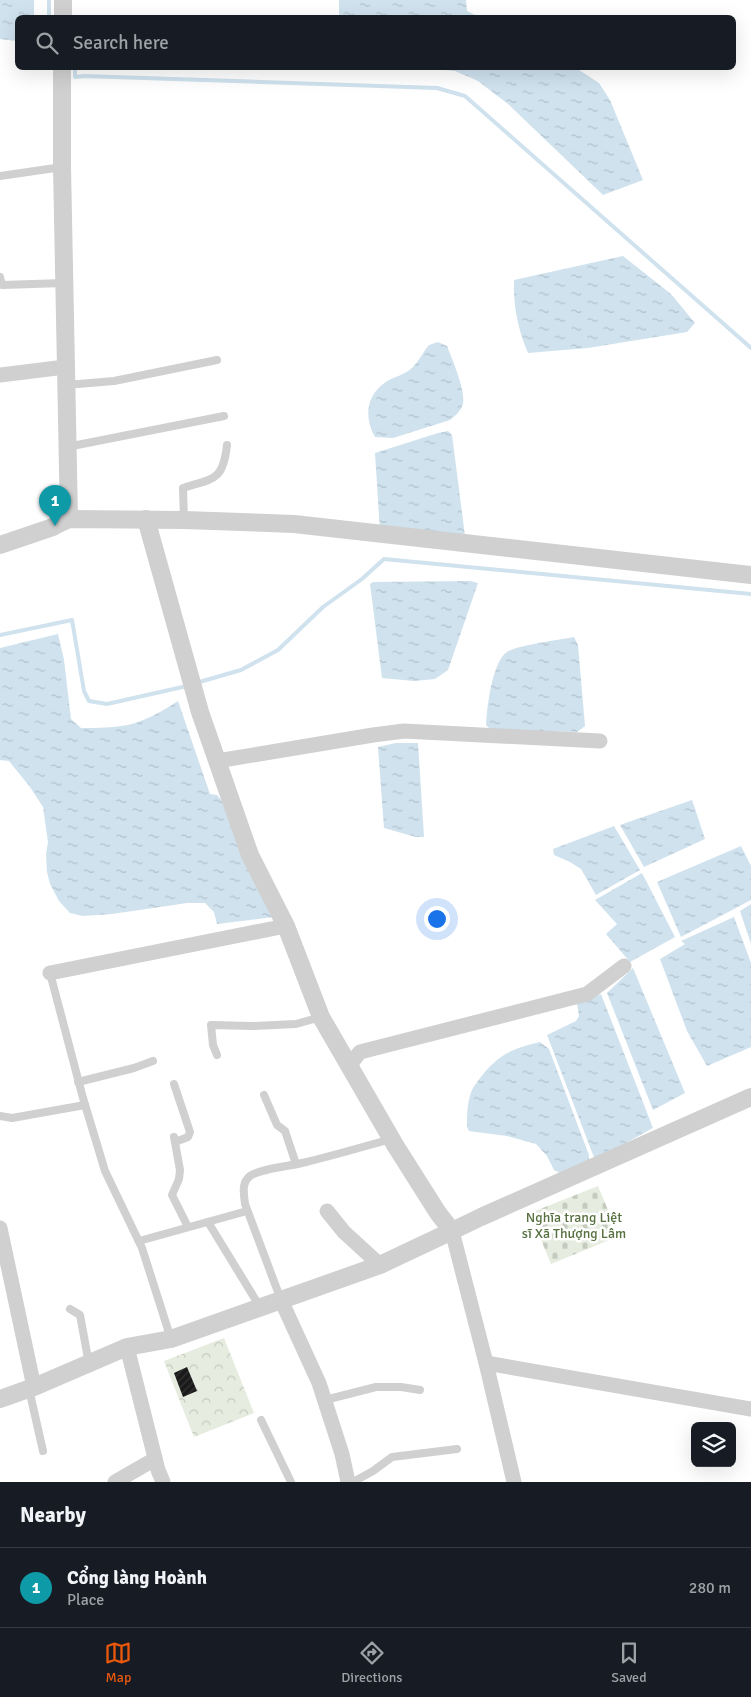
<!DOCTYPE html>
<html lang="en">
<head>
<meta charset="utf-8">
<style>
  body { margin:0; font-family:Signika,sans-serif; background:#242831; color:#f1f3f6 }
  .controls { position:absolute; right:15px; bottom:15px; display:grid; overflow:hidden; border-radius:8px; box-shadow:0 5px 20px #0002 }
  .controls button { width:45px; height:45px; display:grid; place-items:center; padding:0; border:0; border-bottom:1px solid #363941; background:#171b24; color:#f1f3f6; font:25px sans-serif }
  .you { position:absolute; left:436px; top:918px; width:18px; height:18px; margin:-12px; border:4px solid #fff; border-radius:50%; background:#1a73e8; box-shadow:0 0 0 8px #1a73e833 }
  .badge { display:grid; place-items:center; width:32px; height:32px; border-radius:50%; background:#ea580c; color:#fff; font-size:16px; font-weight:700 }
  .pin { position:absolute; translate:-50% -41px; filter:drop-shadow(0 1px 2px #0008) }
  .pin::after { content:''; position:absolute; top:26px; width:18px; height:15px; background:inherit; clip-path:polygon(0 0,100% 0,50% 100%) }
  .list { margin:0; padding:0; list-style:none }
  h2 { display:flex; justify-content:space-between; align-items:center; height:65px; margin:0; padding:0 20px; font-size:21px }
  h2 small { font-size:16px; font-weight:400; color:#9ea1a6 }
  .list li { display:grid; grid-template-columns:32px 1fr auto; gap:15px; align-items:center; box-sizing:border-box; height:80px; padding:0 20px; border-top:1px solid #363941 }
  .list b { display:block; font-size:19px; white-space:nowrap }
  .list p { margin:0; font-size:16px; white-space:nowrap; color:#9ea1a6 }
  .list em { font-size:16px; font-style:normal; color:#9ea1a6 }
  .icon { flex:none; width:28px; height:28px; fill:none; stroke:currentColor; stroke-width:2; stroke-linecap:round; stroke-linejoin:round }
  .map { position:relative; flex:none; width:751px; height:1482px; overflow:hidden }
  .search { position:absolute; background:#171b24; box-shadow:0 5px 20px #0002; left:15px; right:15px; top:15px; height:55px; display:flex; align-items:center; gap:12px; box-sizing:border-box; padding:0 18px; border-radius:8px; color:#9ea1a6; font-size:19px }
  .sheet { height:145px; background:#171b24 }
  nav { display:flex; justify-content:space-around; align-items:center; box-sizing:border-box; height:70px; border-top:1px solid #363941; background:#171b24; font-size:14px; color:#9ea1a6 }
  nav a { display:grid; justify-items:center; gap:2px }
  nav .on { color:#ea580c }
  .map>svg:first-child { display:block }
</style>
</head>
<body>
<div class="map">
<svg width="751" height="1482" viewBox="0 0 751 1482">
  <defs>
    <pattern id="cemetery-stones" width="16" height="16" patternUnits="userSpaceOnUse" patternTransform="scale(1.25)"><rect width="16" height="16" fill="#e6ecdf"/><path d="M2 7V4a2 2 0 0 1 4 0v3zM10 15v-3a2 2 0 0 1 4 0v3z" fill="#c6cbc0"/></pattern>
    <pattern id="park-crowns" width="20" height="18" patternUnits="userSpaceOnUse" patternTransform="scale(1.25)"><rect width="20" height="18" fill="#e6ecdf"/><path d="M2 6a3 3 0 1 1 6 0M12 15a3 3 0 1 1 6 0" fill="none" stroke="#c6cbc0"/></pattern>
    <pattern id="water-ripples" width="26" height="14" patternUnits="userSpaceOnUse" patternTransform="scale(1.25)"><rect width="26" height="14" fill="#cfe2ee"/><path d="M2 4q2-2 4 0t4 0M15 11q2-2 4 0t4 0" fill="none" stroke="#b2c2cd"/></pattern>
    <pattern id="building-hatch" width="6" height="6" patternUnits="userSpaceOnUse" patternTransform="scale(1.25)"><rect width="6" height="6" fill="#1a1a1a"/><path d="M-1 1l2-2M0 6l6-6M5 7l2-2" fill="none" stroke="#333"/></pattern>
  </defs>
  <rect width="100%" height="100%" fill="#fff"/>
  <polygon fill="url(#cemetery-stones)" points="598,1186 619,1236 551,1264 530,1213"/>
  <polygon fill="url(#park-crowns)" points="224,1338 254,1413 194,1437 164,1361"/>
  <g fill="url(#water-ripples)">
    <polygon points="0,0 34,0 34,17 18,18 17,41 0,39"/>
    <polygon points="339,0 466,0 467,11 479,17 339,17"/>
    <polygon points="425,68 576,68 599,83 610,100 643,180 603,195 508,104 478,81 455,71"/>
    <path d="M623,256L671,294L695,323L687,332L588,348L528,353C518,330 513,305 514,280Z"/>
    <path d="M438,342L447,346C452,359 466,391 463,404C461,411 455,416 450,420L393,438L375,437C364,417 366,395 386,382C394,376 404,376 413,367C419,361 423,352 429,345Z"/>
    <polygon points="448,431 452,435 465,536 380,531 375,453 438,433"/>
    <polygon points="470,581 478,583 448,670 435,679 414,681 382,678 370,584 373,582"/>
    <path d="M58,634L64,660L71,719L81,728C98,728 116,728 132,724C149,719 164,710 178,701L210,794L217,795L223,802L274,917L217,924L214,912L205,903H187L112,914L83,916L70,913L59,901L50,884L47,872L46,854L48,842L43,807L30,787L9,761L0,760V648Z"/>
    <path d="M574,637L578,645L585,726L577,732L491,730L486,725C487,708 492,662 507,652C517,645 560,640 574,637Z"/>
    <polygon points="396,743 418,743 424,837 416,837 384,828 378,747"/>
    <polygon points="692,800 705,839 644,867 620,825"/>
    <polygon points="614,826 640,870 596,895 581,869 570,862 554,855 553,849"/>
    <polygon points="741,846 751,866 751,900 681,937 657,882"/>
    <polygon points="642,873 675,937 630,962 606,934 617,924 595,900"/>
    <polygon points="751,904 751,944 740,911"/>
    <polygon points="734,917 751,963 751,1047 707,1066 687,1031 660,959 685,944 681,941"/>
    <polygon points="633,968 685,1093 653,1110 607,993"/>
    <polygon points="601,994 653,1128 595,1160 547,1035 576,1021 579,1016 577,1004"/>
    <path d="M540,1042L549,1049L589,1155V1164L564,1175L554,1170L547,1156L536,1144L507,1136L469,1131L467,1127C467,1117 467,1106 470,1096C472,1087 478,1081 484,1073C501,1053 515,1048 540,1042Z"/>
  </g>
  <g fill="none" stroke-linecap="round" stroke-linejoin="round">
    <g stroke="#cfe2ee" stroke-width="4">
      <polyline points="49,0 49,18"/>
      <polyline points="75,68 75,77 84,76 437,88 465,96 751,348"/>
      <polyline points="0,635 72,620 84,691 89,701 107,704 187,686"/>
      <polyline points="196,683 241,670 278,650 323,607 362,579 384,559 751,594"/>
    </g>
  </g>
  <polygon fill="url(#building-hatch)" points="187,1367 197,1391 183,1397 174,1373"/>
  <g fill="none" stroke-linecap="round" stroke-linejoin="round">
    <g stroke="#d0d0d0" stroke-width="8">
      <polyline points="0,176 62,167"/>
      <polyline points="0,277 2,285 64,283"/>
      <polyline points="66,385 114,381 217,360"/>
      <polyline points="67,447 224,416"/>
      <path d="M184,520L183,488C214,478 223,481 227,445"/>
      <polyline points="50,973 83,1098 105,1171 142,1248 171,1339"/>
      <polyline points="217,1055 213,1045 211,1025 253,1026 296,1024 321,1017"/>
      <polyline points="78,1082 134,1068 153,1061"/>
      <polyline points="174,1084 190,1132 188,1137 175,1142"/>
      <polyline points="264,1095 277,1125 285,1131 296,1164"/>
      <polyline points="0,1116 12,1118 85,1105"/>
      <polyline points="174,1137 180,1170 179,1179 172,1195 188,1227"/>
      <polyline points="208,1222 260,1307"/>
      <polyline points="139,1241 247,1211"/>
      <path d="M281,1300L245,1204C244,1194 241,1183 250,1176C259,1169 290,1166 302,1163C332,1156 362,1147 391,1139"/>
      <polyline points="70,1309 80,1315 89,1364"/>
      <polyline points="29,1389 43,1451"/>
      <polyline points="325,1400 376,1387 401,1387 420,1390"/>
      <polyline points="261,1420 291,1482"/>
      <polyline points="353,1482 373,1471 392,1457 457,1449"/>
    </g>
    <g stroke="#d0d0d0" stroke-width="15">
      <polyline points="0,375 65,367"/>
      <polyline points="217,761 373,735 404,731 600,741"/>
      <polyline points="50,973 286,926"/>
      <polyline points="349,1066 360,1052 587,994 624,966"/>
      <polyline points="327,1211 344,1232 380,1265"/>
      <polyline points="0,1228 34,1387"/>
      <polyline points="452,1231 486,1363 514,1482"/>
      <polyline points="281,1300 319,1383 342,1454 348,1482"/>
      <polyline points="127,1347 158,1470 163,1482"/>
      <polyline points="486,1363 751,1409"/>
      <polyline points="115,1482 155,1459"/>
    </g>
    <g stroke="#d0d0d0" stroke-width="18">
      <polyline points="63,18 63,0"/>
      <polyline points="62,68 62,167 69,519"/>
      <polyline points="56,525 69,519 184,520 294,524 751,575"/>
      <polyline points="0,545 53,527"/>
      <polyline points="452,1231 481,1217 751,1097"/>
      <polyline points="0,1399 34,1387 127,1347 171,1339 380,1265 452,1231 438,1213 395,1145 321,1017 286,926 250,855 200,712 146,519"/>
    </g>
  </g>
  <g text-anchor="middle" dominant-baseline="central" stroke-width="5" stroke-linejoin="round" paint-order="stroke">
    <g font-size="14" fill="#56703f" stroke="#fff">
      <text x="574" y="1217">Nghĩa trang Liệt<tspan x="574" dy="16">sĩ Xã Thượng Lâm</tspan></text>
    </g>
  </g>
</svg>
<div class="controls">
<button><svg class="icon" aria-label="layers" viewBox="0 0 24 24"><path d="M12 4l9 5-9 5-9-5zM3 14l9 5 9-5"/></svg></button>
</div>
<div class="you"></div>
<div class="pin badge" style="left:55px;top:526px;background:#0f9aa8">1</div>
<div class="search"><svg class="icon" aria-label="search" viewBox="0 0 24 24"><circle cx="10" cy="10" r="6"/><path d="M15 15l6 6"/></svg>Search here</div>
</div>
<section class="sheet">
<h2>Nearby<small></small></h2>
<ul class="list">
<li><span class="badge" style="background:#0f9aa8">1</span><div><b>Cổng làng Hoành</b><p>Place</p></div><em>280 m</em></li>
</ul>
</section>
<nav>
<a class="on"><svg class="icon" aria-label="map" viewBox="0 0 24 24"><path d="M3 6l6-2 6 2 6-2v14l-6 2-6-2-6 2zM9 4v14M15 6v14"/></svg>Map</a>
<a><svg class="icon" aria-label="directions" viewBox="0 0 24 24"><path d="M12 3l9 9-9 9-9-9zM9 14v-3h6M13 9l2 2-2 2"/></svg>Directions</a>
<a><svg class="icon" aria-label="saved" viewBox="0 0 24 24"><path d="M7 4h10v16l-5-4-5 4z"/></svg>Saved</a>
</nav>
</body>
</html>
